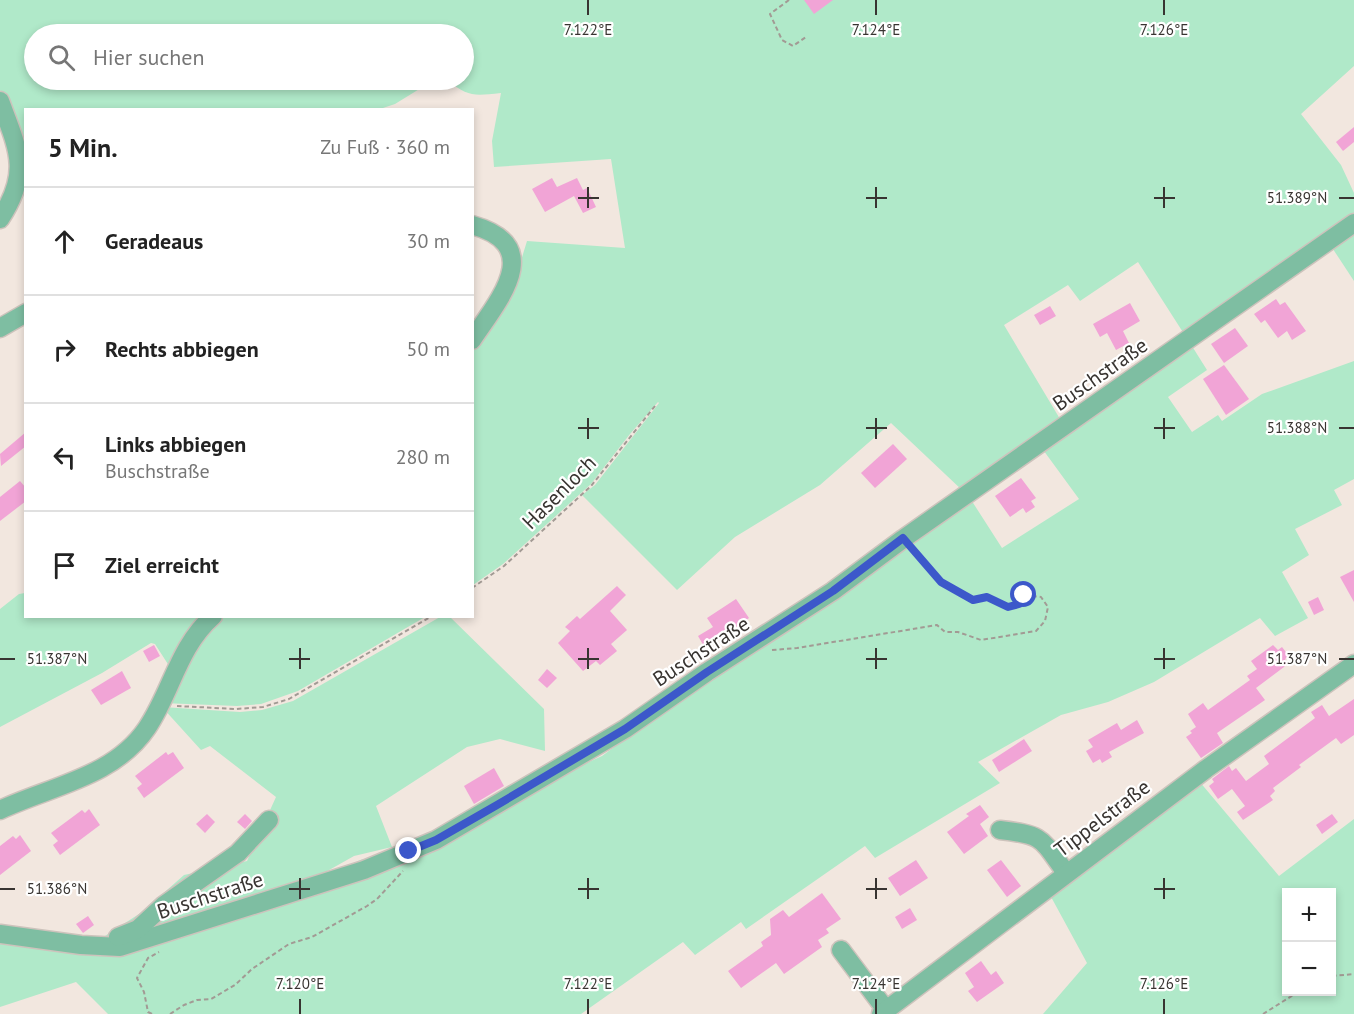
<!DOCTYPE html>
<html lang="de">
<head>
<meta charset="utf-8">
<style>
  body { margin:0; font-family:"PT Sans",sans-serif; background:#f2f2f2; color:#222 }
  .controls { position:absolute; right:18px; bottom:18px; display:grid; overflow:hidden; border-radius:0px; box-shadow:0 3px 9px #0003 }
  .controls button { width:54px; height:54px; display:grid; place-items:center; padding:0; border:0; border-bottom:2px solid #e0e0e0; background:#fff; color:#222; font:30px sans-serif }
  .stop { position:absolute; width:18px; height:18px; margin:-14px; border:4px solid #3c58ca; border-radius:50%; background:#fff }
  .stop.end { background:#3c58ca; border-color:#fff; box-shadow:0 2px 6px #0008 }
  .list { margin:0; padding:0; list-style:none }
  h2 { display:flex; justify-content:space-between; align-items:center; height:78px; margin:0; padding:0 24px; font-size:26px }
  h2 small { font-size:20px; font-weight:400; color:#767676 }
  .list li { display:grid; grid-template-columns:39px 1fr auto; gap:18px; align-items:center; box-sizing:border-box; height:108px; padding:0 24px; border-top:2px solid #e0e0e0 }
  .list b { display:block; font-size:22px; white-space:nowrap }
  .list p { margin:0; font-size:20px; white-space:nowrap; color:#767676 }
  .list em { font-size:20px; font-style:normal; color:#767676 }
  .icon { flex:none; width:33px; height:33px; fill:none; stroke:currentColor; stroke-width:2; stroke-linecap:round; stroke-linejoin:round }
  .map { position:relative; flex:none; width:1354px; height:1014px; overflow:hidden }
  .search { position:absolute; background:#fff; box-shadow:0 3px 9px #0003; left:24px; top:24px; width:450px; height:66px; display:flex; align-items:center; gap:15px; box-sizing:border-box; padding:0 21px; border-radius:33px; color:#767676; font-size:22px }
  .panel { position:absolute; background:#fff; box-shadow:0 3px 9px #0003; left:24px; top:108px; width:450px; height:510px; border-radius:0px }
  .map>svg:first-child { display:block }
</style>
</head>
<body>
<div class="map">
<svg width="1354" height="1014" viewBox="0 0 1354 1014">
  <rect width="100%" height="100%" fill="#f2e7df"/>
  <g fill="#b0e9c9" fill-rule="evenodd">
    <path d="M0,0H1354V66L1301,114L1341,165L1354,193V217L1186,337L1138,262L1080,301L1068,285L1004,325L1063,424L963,491L891,423L820,485L735,537L677,590L582,495L595,485L659,403L658,402L630,434L591,484L503,564L473,585V340L516,277L527,241L625,248L611,159L494,167L492,141L501,93C473,96 469,97 447,80H464V34H34V80H434L395,104L380,109L26,110L25,177L0,90Z"/>
    <polygon points="1354,231 1354,281 1331,246"/>
    <polygon points="1190,343 1207,370 1168,397 1192,432 1218,415 1222,421 1262,394 1354,361 1354,479 1334,490 1342,505 1295,529 1309,555 1282,572 1308,618 1275,636 1260,618 1154,682 1108,702 1061,715 978,762 1000,783 875,858 865,846 746,929 741,922 695,955 683,942 581,1014 108,1014 76,982 0,1007 0,938 122,940 319,882 360,860 440,841 538,785 602,756 713,674 968,495 1002,548 1079,499 1041,447"/>
    <polygon points="25,593 26,616 210,617 173,672 155,644 151,643 102,673 0,727 0,609 19,594"/>
    <polygon points="282,616 425,617 298,691 261,704 237,706 162,703 215,617"/>
    <polygon points="449,616 544,709 545,751 500,739 467,747 376,806 392,847 354,856 315,878 278,895 123,935 105,936 142,912 184,875 247,861 276,797 210,746 201,750 162,707 240,712 262,710 293,701 440,617"/>
    <path d="M1199,781L1279,876L1354,819V1014H1043L1087,963L1050,895ZM1286,892H1332V992H1286Z"/>
  </g>
  <g fill="#f1a4d6">
    <polygon points="804,0 833,0 814,14"/>
    <polygon points="1354,127 1354,142 1343,151 1336,142"/>
    <polygon points="552,178 557,187 577,178 583,190 587,188 596,207 583,213 574,196 545,212 532,189"/>
    <polygon points="1276,299 1280,305 1285,302 1306,331 1292,340 1287,331 1278,338 1265,320 1261,323 1254,314"/>
    <polygon points="1130,303 1140,321 1123,331 1129,343 1116,350 1107,333 1100,337 1093,324"/>
    <polygon points="1050,306 1056,316 1040,325 1034,315"/>
    <polygon points="1235,328 1248,346 1224,363 1211,344"/>
    <polygon points="1224,365 1249,399 1226,415 1203,379"/>
    <polygon points="26,432 26,446 1,466 0,454"/>
    <polygon points="893,444 907,459 875,488 861,473"/>
    <polygon points="1021,478 1036,498 1031,501 1035,507 1026,513 1023,508 1010,517 995,496"/>
    <polygon points="20,481 26,488 26,501 0,521 0,497"/>
    <polygon points="1354,570 1354,602 1340,577"/>
    <polygon points="617,586 626,595 610,611 627,630 611,644 617,651 600,665 596,661 583,671 558,643 570,631 565,627 577,616 580,619"/>
    <polygon points="1318,597 1324,610 1314,615 1308,602"/>
    <polygon points="736,599 749,618 705,648 698,636 713,627 707,618"/>
    <polygon points="154,645 160,656 149,662 143,651"/>
    <polygon points="1273,645 1278,650 1282,647 1289,656 1285,659 1288,664 1256,688 1265,700 1217,733 1223,743 1201,758 1186,737 1192,733 1190,731 1196,727 1188,714 1203,703 1208,710 1250,680 1247,676 1257,669 1251,661"/>
    <polygon points="547,669 557,678 547,688 538,680"/>
    <polygon points="122,671 131,688 101,705 91,690"/>
    <polygon points="1354,699 1354,735 1341,744 1336,738 1299,765 1301,767 1273,788 1275,791 1270,796 1273,800 1243,820 1237,812 1245,806 1232,789 1218,799 1209,786 1214,782 1212,779 1229,766 1232,771 1236,768 1246,781 1269,764 1264,756 1315,718 1311,712 1322,705 1329,716"/>
    <polygon points="1137,720 1144,733 1109,752 1112,757 1102,763 1100,759 1093,763 1086,751 1093,747 1088,740 1117,723 1121,730"/>
    <polygon points="1024,739 1032,751 999,772 992,760"/>
    <polygon points="166,752 168,755 173,752 184,768 144,798 137,788 142,784 135,776"/>
    <polygon points="494,768 504,786 474,804 464,786"/>
    <polygon points="980,805 989,817 980,824 988,836 964,854 947,832 969,816 966,814"/>
    <polygon points="89,809 100,825 60,855 53,845 58,841 51,833 82,810 85,813"/>
    <polygon points="207,814 215,822 205,833 196,824"/>
    <polygon points="245,814 252,821 245,829 237,822"/>
    <polygon points="1332,814 1338,822 1322,834 1316,825"/>
    <polygon points="20,835 31,851 0,875 0,846 13,836 16,839"/>
    <polygon points="916,860 928,878 900,896 888,878"/>
    <polygon points="1001,860 1021,886 1007,897 987,870"/>
    <polygon points="822,893 841,919 826,929 829,933 818,940 822,947 784,974 776,963 741,988 728,971 763,946 761,942 771,935 770,919 783,910 789,917"/>
    <polygon points="910,908 917,920 902,929 895,917"/>
    <polygon points="88,916 94,925 83,933 76,924"/>
    <polygon points="981,961 991,975 996,971 1004,983 977,1002 968,991 974,987 965,973"/>
  </g>
  <g fill="none" stroke-linecap="round" stroke-linejoin="round">
    <defs>
      <g id="minor">
        <path d="M0,101C18,149 31,172 0,219"/>
        <path d="M472,225C547,246 498,301 472,340"/>
        <polyline points="0,328 26,313"/>
        <path d="M0,810C51,786 114,777 147,728C172,691 178,647 213,616"/>
        <path d="M1000,830C1044,835 1041,838 1066,873"/>
        <polyline points="0,934 81,945 120,947 364,870 436,840 625,729 707,672 833,591 903,539 1354,223"/>
        <polyline points="118,937 138,929 164,905 238,853 269,820"/>
        <polyline points="841,950 886,1010"/>
        <polyline points="881,1014 1206,769 1354,664"/>
      </g>
    </defs>
    <use href="#minor" stroke="#cdc3bc" stroke-width="21"/>
    <g stroke="#a29a94" stroke-width="2" stroke-dasharray="4.5 3" stroke-linecap="butt">
      <polyline points="789,0 770,14 782,40 793,46 806,37"/>
      <polyline points="472,588 504,566 591,486 655,406"/>
      <polyline points="772,650 797,648 937,625 945,632 958,632 981,640 1036,631 1045,621 1048,607 1041,597 1024,595 1019,604 1008,607 987,597 973,600 941,582 913,550"/>
      <polyline points="177,706 236,709 263,707 289,699 432,616"/>
      <polyline points="1332,976 1354,974"/>
      <polyline points="152,1014 148,1012 144,992 137,978 148,958 159,952"/>
      <polyline points="170,1014 184,1005 197,1000 211,999 235,985 252,969 289,944 312,937 367,906 377,899 403,871"/>
      <polyline points="1263,1014 1298,992"/>
    </g>
    <use href="#minor" stroke="#7ebea2" stroke-width="18"/>
  </g>
  <g fill="none" stroke-linecap="round" stroke-linejoin="round">
    <polyline stroke="#3c58ca" stroke-width="8" points="409,851 436,840 497,805 625,729 707,672 833,591 903,538 941,582 973,600 987,597 1008,607 1019,604 1024,595"/>
  </g>
  <path fill="none" stroke="#383431" stroke-width="2" d="M588,0V15M876,0V15M1164,0V15M588,187V208M876,187V208M1164,187V208M578,198H599M866,198H887M1154,198H1175M1339,198H1354M588,418V439M876,418V439M1164,418V439M578,428H599M866,428H887M1154,428H1175M1339,428H1354M300,648V669M588,648V669M876,648V669M1164,648V669M0,659H15M289,659H310M578,659H599M866,659H887M1154,659H1175M1339,659H1354M300,878V899M588,878V899M876,878V899M1164,878V899M0,889H15M289,889H310M578,889H599M866,889H887M1154,889H1175M300,999V1014M588,999V1014M876,999V1014M1164,999V1014"/>
  <g text-anchor="middle" dominant-baseline="central" stroke-width="4.5" stroke-linejoin="round" paint-order="stroke">
    <g font-size="21" fill="#383431" stroke="#fff">
      <text transform="translate(1100 374) rotate(-35)">Buschstraße</text>
      <text transform="translate(559 492) rotate(-45)">Hasenloch</text>
      <text transform="translate(701 651) rotate(-33)">Buschstraße</text>
      <text transform="translate(1102 818) rotate(-37)">Tippelstraße</text>
      <text transform="translate(210 895) rotate(-18)">Buschstraße</text>
    </g>
  </g>
  <g font-size="15" text-anchor="middle" fill="#383431" stroke="#fff" stroke-width="4.5" stroke-linejoin="round" paint-order="stroke">
    <text x="588" y="35">7.122°E</text>
    <text x="876" y="35">7.124°E</text>
    <text x="1164" y="35">7.126°E</text>
    <text x="1297" y="203">51.389°N</text>
    <text x="1297" y="433">51.388°N</text>
    <text x="57" y="664">51.387°N</text>
    <text x="1297" y="664">51.387°N</text>
    <text x="57" y="894">51.386°N</text>
    <text x="300" y="989">7.120°E</text>
    <text x="588" y="989">7.122°E</text>
    <text x="876" y="989">7.124°E</text>
    <text x="1164" y="989">7.126°E</text>
  </g>
</svg>
<div class="controls">
<button>+</button>
<button>−</button>
</div>
<div class="stop" style="left:1024px;top:595px"></div>
<div class="stop end" style="left:409px;top:851px"></div>
<div class="search"><svg class="icon" aria-label="search" viewBox="0 0 24 24"><circle cx="10" cy="10" r="6"/><path d="M15 15l6 6"/></svg>Hier suchen</div>
<section class="panel">
<h2>5 Min.<small>Zu Fuß · 360 m</small></h2>
<ul class="list">
<li><svg class="icon" aria-label="ahead" viewBox="0 0 24 24"><path d="M12 20V5M6 11l6-6 6 6"/></svg><div><b>Geradeaus</b></div><em>30 m</em></li>
<li><svg class="icon" aria-label="right" viewBox="0 0 24 24"><path d="M7 20v-9h11M14 6l5 5-5 5"/></svg><div><b>Rechts abbiegen</b></div><em>50 m</em></li>
<li><svg class="icon" aria-label="left" viewBox="0 0 24 24"><path d="M17 20v-9H6M10 6l-5 5 5 5"/></svg><div><b>Links abbiegen</b><p>Buschstraße</p></div><em>280 m</em></li>
<li><svg class="icon" aria-label="arrive" viewBox="0 0 24 24"><path d="M6 21V4h12l-3 4 3 4H6"/></svg><div><b>Ziel erreicht</b></div></li>
</ul>
</section>
</div>
</body>
</html>
